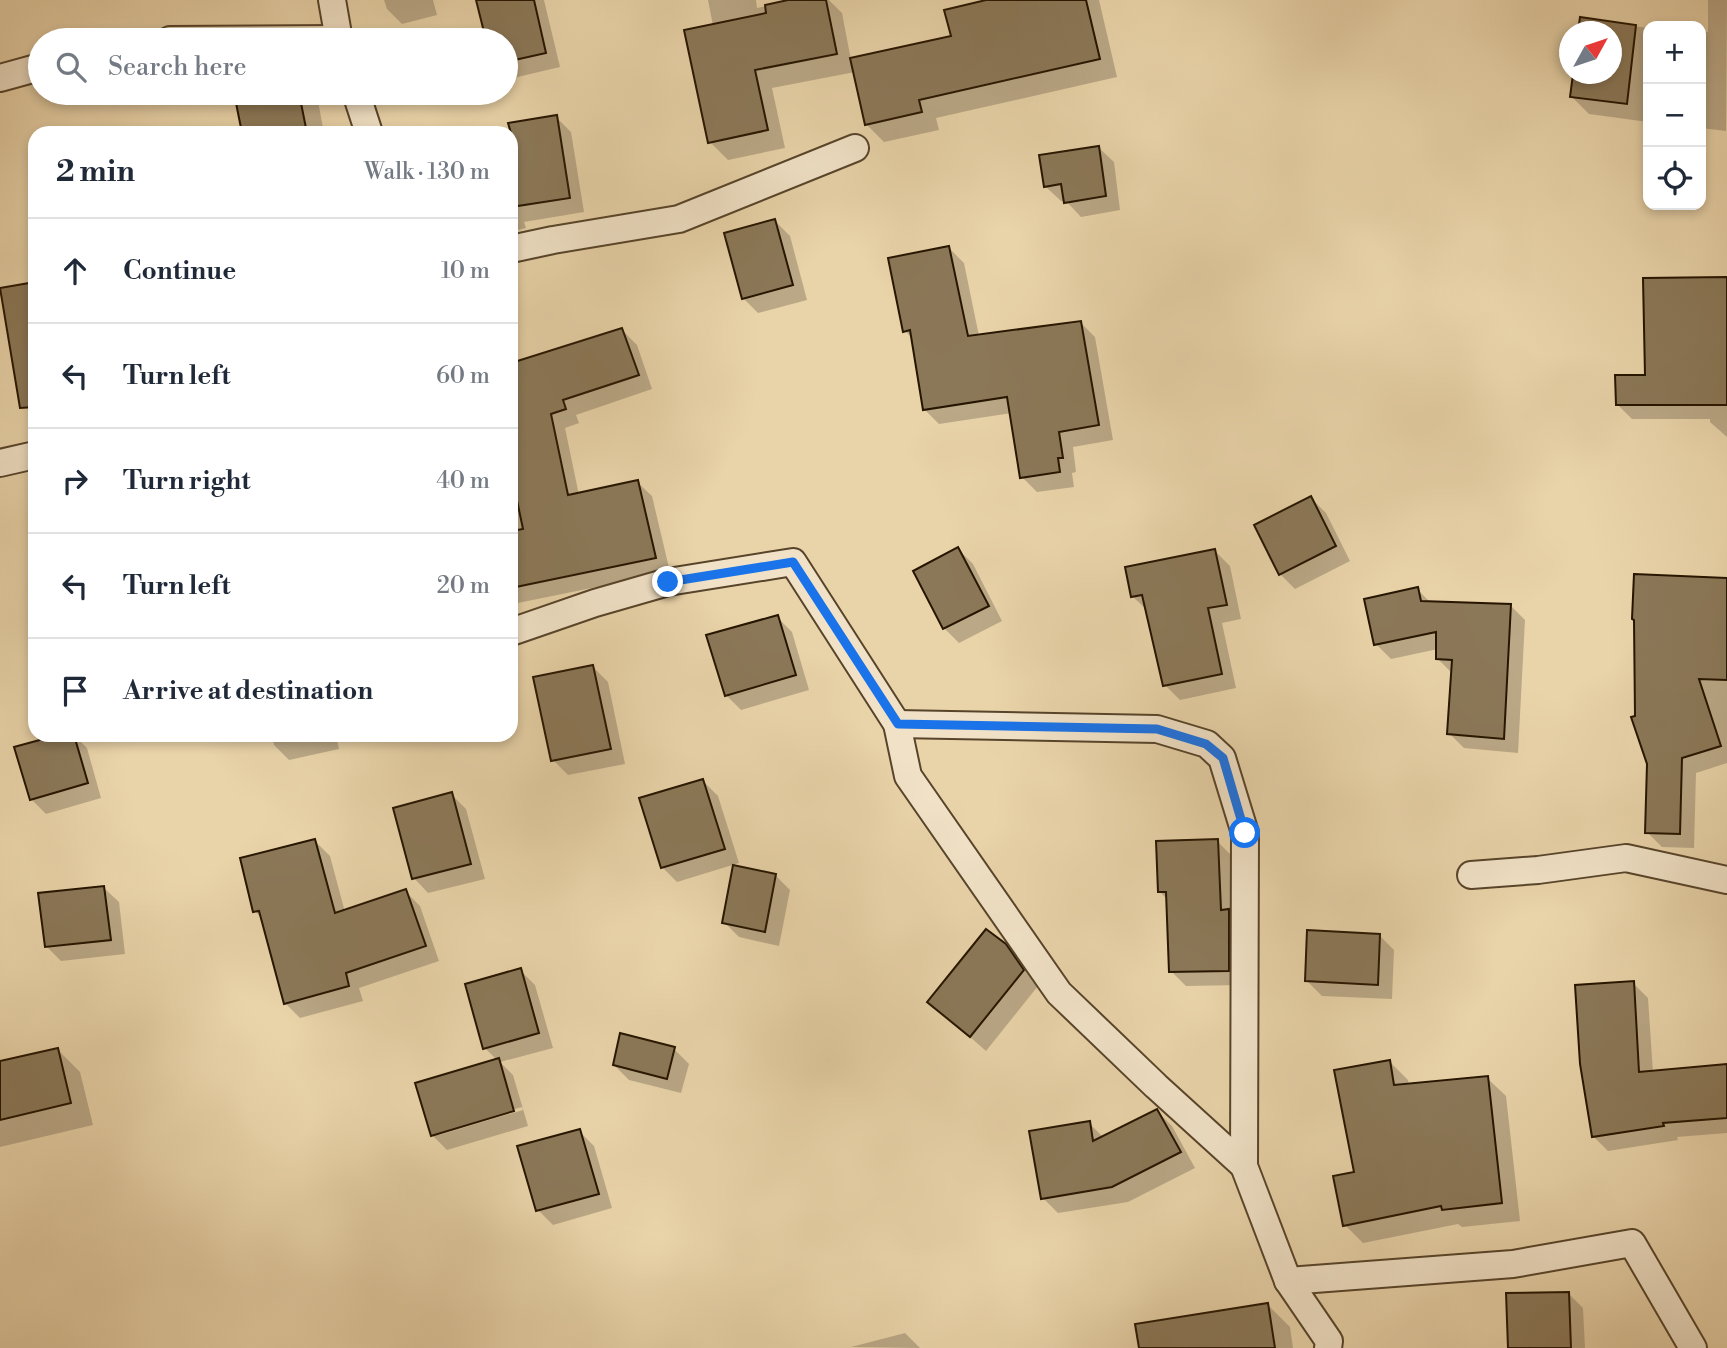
<!DOCTYPE html>
<html lang="en">
<head>
<meta charset="utf-8">
<style>
  body { margin:0; font-family:"Libre Bodoni",serif; background:#f2f2f3; color:#1f2937 }
  .controls { position:absolute; right:21px; top:21px; display:grid; overflow:hidden; border-radius:14px; box-shadow:0 4px 10px #0003 }
  .controls button { width:63px; height:63px; display:grid; place-items:center; padding:0; border:0; border-bottom:2px solid #e0e1e3; background:#fff; color:#1f2937; font:35px sans-serif }
  .compass { position:absolute; left:1559px; top:21px; width:63px; height:63px; border-radius:50%; background:#fff; box-shadow:0 4px 10px #0003; rotate:50deg }
  .stop { position:absolute; width:21px; height:21px; margin:-16px; border:5px solid #1a73e8; border-radius:50%; background:#fff }
  .stop.end { background:#1a73e8; border-color:#fff; box-shadow:0 2px 7px #0008 }
  .list { margin:0; padding:0; list-style:none }
  h2 { display:flex; justify-content:space-between; align-items:center; height:91px; margin:0; padding:0 28px; font-size:30px }
  h2 small { font-size:23px; font-weight:400; color:#747a83 }
  .list li { display:grid; grid-template-columns:46px 1fr auto; gap:21px; align-items:center; box-sizing:border-box; height:105px; padding:0 28px; border-top:2px solid #e0e1e3 }
  .list b { display:block; font-size:26px; white-space:nowrap }
  .list em { font-size:23px; font-style:normal; color:#747a83 }
  .icon { flex:none; width:38px; height:38px; fill:none; stroke:currentColor; stroke-width:2; stroke-linecap:round; stroke-linejoin:round }
  .map { position:relative; flex:none; width:1727px; height:1348px; overflow:hidden }
  .search { position:absolute; background:#fff; box-shadow:0 4px 10px #0003; left:28px; top:28px; width:490px; height:77px; display:flex; align-items:center; gap:18px; box-sizing:border-box; padding:0 24px; border-radius:38px; color:#747a83; font-size:26px }
  .panel { position:absolute; background:#fff; box-shadow:0 4px 10px #0003; left:28px; top:126px; width:490px; height:616px; border-radius:21px }
  .map>svg:first-child { display:block }
</style>
</head>
<body>
<div class="map">
<svg width="1727" height="1348" viewBox="0 0 1727 1348">
  <rect width="100%" height="100%" fill="#e9d3a9"/>
  <filter id="stains"><feTurbulence type="fractalNoise" baseFrequency=".00286" numOctaves="4"/><feColorMatrix values="0 0 0 0 .2 0 0 0 0 .09 0 0 0 0 .02 0 0 0 .5 -.17"/></filter>
  <radialGradient id="worn" r=".72"><stop offset=".6" stop-color="#630" stop-opacity="0"/><stop offset="1" stop-color="#630" stop-opacity=".3"/></radialGradient>
  <g fill="#0003" fill-rule="evenodd">
    <polygon points="384,0 433,0 437,15 402,24 387,9"/>
    <polygon points="478,0 544,0 560,67 509,79 506,76 506,40 488,40"/>
    <polygon points="708,0 756,0 757,8 797,0 829,0 842,13 851,60 953,38 994,0 1099,0 1117,77 936,118 939,130 884,142 866,124 855,72 772,88 785,148 728,160 710,142 713,26"/>
    <polygon points="1708,0 1727,0 1726,131 1701,128 1701,31 1708,32"/>
    <polygon points="1582,19 1648,28 1648,122 1589,114 1572,97 1575,74 1612,74 1612,32"/>
    <polygon points="236,93 309,93 318,101 324,133 244,133"/>
    <polygon points="556,117 571,132 584,212 524,222 526,228 511,232 511,159"/>
    <polygon points="1099,148 1114,162 1120,210 1081,217 1066,201 1061,201 1046,187"/>
    <polygon points="775,221 790,236 807,300 758,313 743,298"/>
    <polygon points="949,248 964,263 979,336 1080,322 1095,337 1113,440 1073,447 1076,472 1072,473 1074,487 1037,492 1022,477 1012,413 939,424 924,409 913,339 905,331"/>
    <polygon points="1727,279 1727,437 1710,422 1710,419 1632,419 1617,404 1647,377"/>
    <polygon points="622,330 637,345 652,389 576,415 579,423 565,428 579,495 637,482 652,496 670,572 513,604 511,602 511,493 517,492 511,464 511,365"/>
    <polygon points="1311,498 1326,513 1350,561 1295,589 1280,574"/>
    <polygon points="958,549 973,564 1002,621 959,643 944,628"/>
    <polygon points="1215,551 1230,566 1241,619 1222,623 1236,688 1180,700 1165,685 1148,611 1133,597"/>
    <polygon points="1417,589 1431,603 1510,605 1525,620 1518,753 1464,748 1449,733 1453,674 1438,659 1438,649 1391,659 1376,644"/>
    <polygon points="777,617 792,632 809,690 741,710 726,695"/>
    <polygon points="1727,617 1727,763 1696,773 1694,848 1662,847 1647,832 1648,764"/>
    <polygon points="593,667 608,682 625,764 568,775 553,760"/>
    <polygon points="64,735 74,735 87,748 101,798 46,814 31,799"/>
    <polygon points="272,735 336,735 339,749 289,760 274,745"/>
    <polygon points="703,781 718,796 739,863 677,882 662,867"/>
    <polygon points="451,794 466,809 485,879 428,893 414,878"/>
    <polygon points="315,841 330,856 345,912 405,891 420,906 439,961 359,988 363,1001 300,1018 285,1003 263,920 255,911"/>
    <polygon points="1217,841 1232,856 1243,985 1186,986 1171,971 1168,900 1159,891"/>
    <polygon points="775,875 790,890 779,946 739,937 724,922"/>
    <polygon points="104,888 119,902 125,954 61,961 46,946"/>
    <polygon points="1379,935 1394,950 1392,999 1322,996 1307,981"/>
    <polygon points="1004,945 1020,961 1038,986 986,1051 930,1002"/>
    <path d="M520,970L535,985L553,1048L500,1062L513,1075L528,1126L447,1150L432,1135L497,1060L485,1048ZM522,1107L523,1110L439,1135V1131Z"/>
    <polygon points="1633,983 1648,998 1653,1073 1727,1066 1727,1133 1677,1137 1678,1140 1608,1151 1593,1136"/>
    <polygon points="57,1049 80,1072 93,1125 0,1147 0,1063"/>
    <polygon points="674,1049 689,1064 681,1093 629,1080 614,1065"/>
    <polygon points="1389,1061 1408,1080 1409,1085 1487,1078 1506,1096 1520,1221 1462,1227 1458,1224 1363,1243 1345,1225"/>
    <polygon points="1157,1111 1172,1126 1195,1168 1128,1202 1058,1213 1043,1198 1089,1123 1104,1138"/>
    <polygon points="579,1131 594,1146 612,1208 553,1225 538,1210"/>
    <polygon points="1568,1293 1583,1308 1585,1348 1510,1348"/>
    <polygon points="1268,1305 1290,1327 1293,1348 1141,1348"/>
    <polygon points="905,1333 920,1348 851,1347"/>
  </g>
  <g fill="#8b7858" stroke="#261500" stroke-width="2">
    <polygon points="476,0 534,0 546,53 506,62 506,40 486,40"/>
    <polygon points="788,0 826,0 837,54 755,70 768,130 708,143 684,30 766,13 765,5"/>
    <polygon points="986,0 1086,0 1100,59 919,100 922,112 865,125 850,58 951,36 944,10"/>
    <polygon points="1580,17 1636,25 1627,104 1570,97 1573,74 1612,74 1612,32 1578,32"/>
    <polygon points="234,93 299,93 307,133 242,133"/>
    <polygon points="557,115 570,198 511,207 511,133 508,123"/>
    <polygon points="1099,146 1106,196 1064,203 1061,184 1044,187 1039,155"/>
    <polygon points="775,219 793,285 742,299 724,233"/>
    <polygon points="949,246 968,336 1081,321 1099,425 1059,432 1063,458 1058,458 1060,472 1020,478 1007,397 923,410 910,330 903,332 888,258"/>
    <polygon points="1727,277 1727,405 1616,405 1615,375 1645,375 1643,278"/>
    <polygon points="35,282 35,407 20,408 0,288"/>
    <polygon points="622,328 639,375 563,400 566,409 551,414 568,495 638,480 656,558 511,588 511,531 523,529 511,472 511,363"/>
    <polygon points="1311,496 1336,546 1279,575 1254,525"/>
    <polygon points="958,547 989,606 943,629 913,571"/>
    <polygon points="1215,549 1227,605 1208,608 1222,674 1163,686 1142,595 1131,597 1125,567"/>
    <polygon points="1634,574 1727,578 1727,680 1699,679 1721,746 1682,758 1680,834 1645,833 1647,764 1631,717 1635,716 1634,620 1632,619"/>
    <polygon points="1418,587 1421,601 1511,604 1504,739 1447,734 1452,660 1436,659 1436,632 1374,645 1364,599"/>
    <polygon points="778,615 796,675 725,696 706,635"/>
    <polygon points="593,665 611,749 551,761 533,677"/>
    <polygon points="58,735 74,735 88,783 30,800 14,747"/>
    <polygon points="703,779 725,849 661,868 639,798"/>
    <polygon points="452,792 471,864 412,879 393,808"/>
    <polygon points="315,839 335,913 406,889 426,946 346,973 349,986 284,1004 259,911 253,912 240,858"/>
    <polygon points="1218,839 1221,910 1229,909 1229,971 1169,972 1166,892 1158,892 1156,841"/>
    <polygon points="733,865 776,874 765,932 722,923"/>
    <polygon points="104,886 111,940 45,947 38,893"/>
    <polygon points="986,929 1006,944 1024,970 970,1037 927,1002"/>
    <polygon points="1307,930 1380,934 1378,985 1305,981"/>
    <polygon points="521,968 539,1033 483,1049 465,984"/>
    <polygon points="1634,981 1639,1072 1727,1064 1727,1118 1663,1123 1664,1126 1592,1137 1580,1064 1575,985"/>
    <polygon points="620,1033 675,1047 667,1079 613,1065"/>
    <polygon points="58,1048 71,1103 0,1120 0,1061"/>
    <polygon points="499,1058 514,1111 431,1136 415,1083"/>
    <polygon points="1390,1060 1394,1085 1488,1076 1502,1203 1442,1210 1441,1206 1343,1226 1333,1176 1354,1172 1334,1070"/>
    <polygon points="1157,1109 1181,1152 1112,1187 1041,1199 1029,1131 1090,1121 1093,1141"/>
    <polygon points="580,1129 599,1194 536,1211 517,1146"/>
    <polygon points="1569,1292 1571,1348 1508,1348 1506,1293"/>
    <polygon points="1268,1303 1275,1348 1139,1348 1135,1324"/>
  </g>
  <g fill="none" stroke-linecap="round" stroke-linejoin="round">
    <defs>
      <g id="minor">
        <polyline points="332,0 339,40"/>
        <polyline points="170,40 339,39"/>
        <polyline points="0,78 40,67"/>
        <polyline points="356,93 369,133"/>
        <polyline points="511,249 553,240 679,219 855,148"/>
        <polyline points="0,463 35,455"/>
        <polyline points="511,632 595,603 668,582 793,562 897,724 908,776 1059,993 1156,1086 1244,1166"/>
        <polyline points="897,724 1157,729 1207,744 1222,758 1245,833 1244,1166 1288,1281 1329,1341 1328,1348"/>
        <polyline points="1471,875 1538,870 1626,858 1727,880"/>
        <polyline points="1288,1281 1513,1264 1632,1243 1693,1348"/>
      </g>
    </defs>
    <use href="#minor" stroke="#57442a" stroke-width="30"/>
    <use href="#minor" stroke="#f1e2c7" stroke-width="26"/>
  </g>
  <g fill="none" stroke-linecap="round" stroke-linejoin="round">
    <polyline stroke="#1a73e8" stroke-width="9" points="668,582 793,562 898,724 1157,729 1206,744 1223,758 1245,833"/>
  </g>
  <rect width="100%" height="100%" filter="url(#stains)"/>
  <rect width="100%" height="100%" fill="url(#worn)"/>
</svg>
<div class="controls">
<button>+</button>
<button>−</button>
<button><svg class="icon" aria-label="locate" viewBox="0 0 24 24"><circle cx="12" cy="12" r="6"/><path d="M12 2v4M12 18v4M2 12h4M18 12h4"/></svg></button>
</div>
<svg class="compass" viewBox="-18 -18 36 36"><path d="M0-13l5 13h-10z" fill="#e53935"/><path d="M0 13l5-13h-10z" fill="#747a83"/></svg>
<div class="stop" style="left:1245px;top:833px"></div>
<div class="stop end" style="left:668px;top:582px"></div>
<div class="search"><svg class="icon" aria-label="search" viewBox="0 0 24 24"><circle cx="10" cy="10" r="6"/><path d="M15 15l6 6"/></svg>Search here</div>
<section class="panel">
<h2>2 min<small>Walk · 130 m</small></h2>
<ul class="list">
<li><svg class="icon" aria-label="ahead" viewBox="0 0 24 24"><path d="M12 20V5M6 11l6-6 6 6"/></svg><div><b>Continue</b></div><em>10 m</em></li>
<li><svg class="icon" aria-label="left" viewBox="0 0 24 24"><path d="M17 20v-9H6M10 6l-5 5 5 5"/></svg><div><b>Turn left</b></div><em>60 m</em></li>
<li><svg class="icon" aria-label="right" viewBox="0 0 24 24"><path d="M7 20v-9h11M14 6l5 5-5 5"/></svg><div><b>Turn right</b></div><em>40 m</em></li>
<li><svg class="icon" aria-label="left" viewBox="0 0 24 24"><path d="M17 20v-9H6M10 6l-5 5 5 5"/></svg><div><b>Turn left</b></div><em>20 m</em></li>
<li><svg class="icon" aria-label="arrive" viewBox="0 0 24 24"><path d="M6 21V4h12l-3 4 3 4H6"/></svg><div><b>Arrive at destination</b></div></li>
</ul>
</section>
</div>
</body>
</html>
